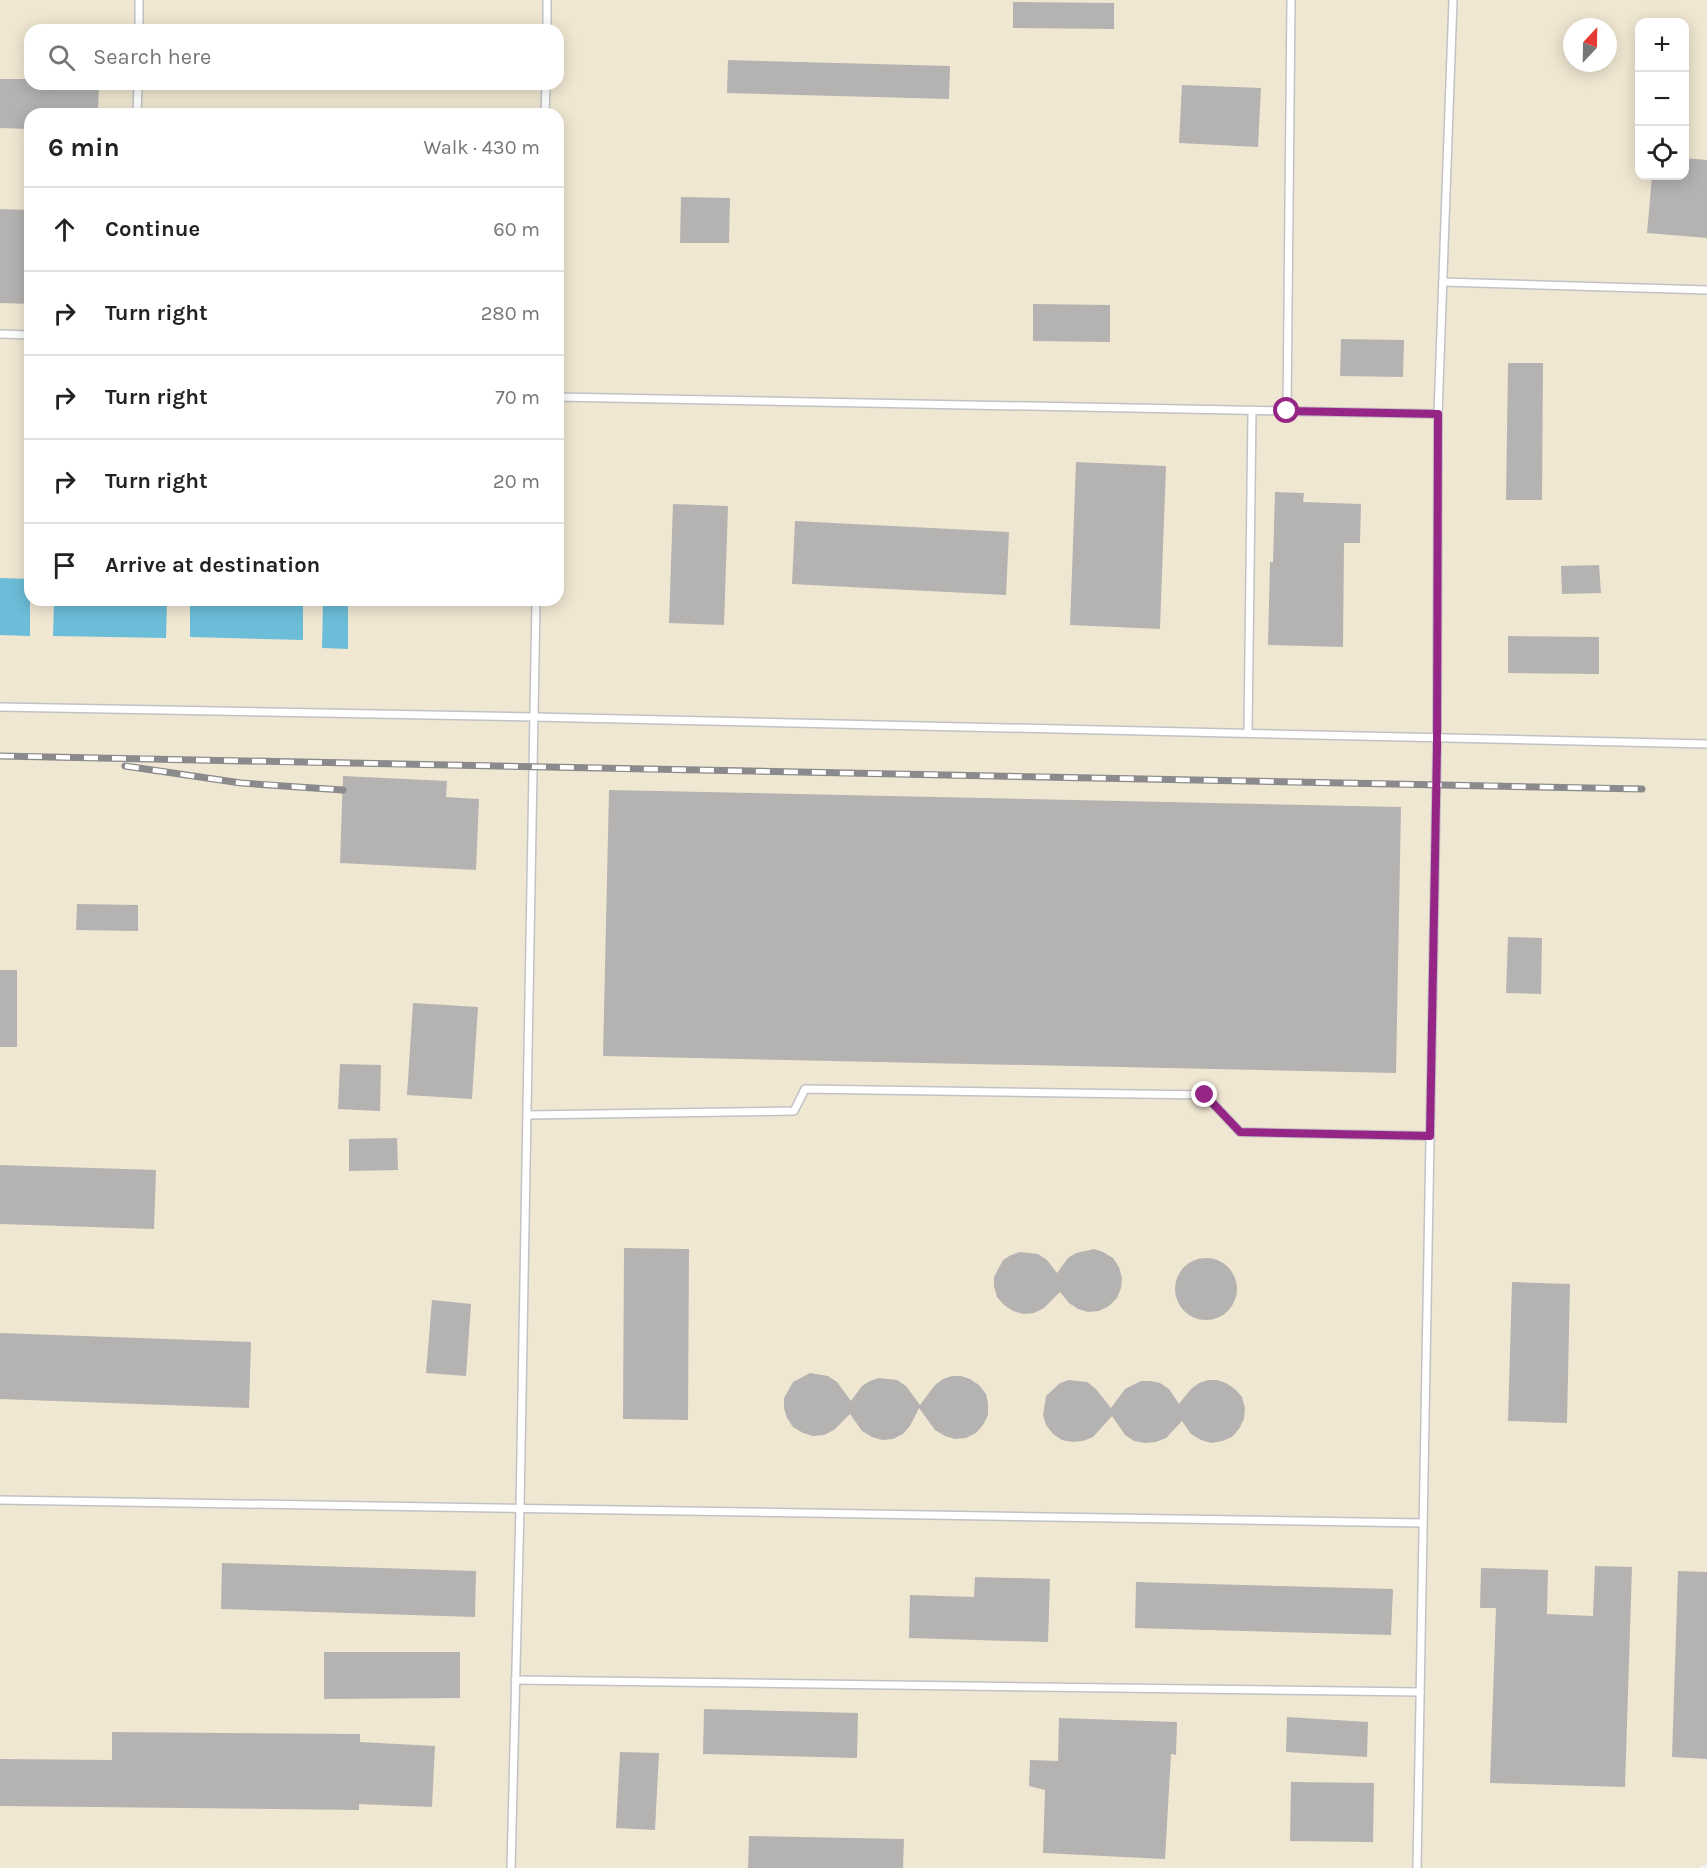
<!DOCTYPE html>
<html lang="en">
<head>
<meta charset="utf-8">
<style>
  body { margin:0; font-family:Karla,sans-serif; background:#f2f2f2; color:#222 }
  .controls { position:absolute; right:18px; top:18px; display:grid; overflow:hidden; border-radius:12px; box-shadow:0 3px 15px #0003 }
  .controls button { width:54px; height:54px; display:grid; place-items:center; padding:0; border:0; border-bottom:2px solid #e0e0e0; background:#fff; color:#222; font:30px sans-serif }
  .compass { position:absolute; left:1563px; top:18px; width:54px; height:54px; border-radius:50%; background:#fff; box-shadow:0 3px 15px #0003; rotate:22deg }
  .stop { position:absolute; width:18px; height:18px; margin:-14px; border:4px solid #962685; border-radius:50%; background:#fff }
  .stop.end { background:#962685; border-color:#fff; box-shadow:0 2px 6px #0008 }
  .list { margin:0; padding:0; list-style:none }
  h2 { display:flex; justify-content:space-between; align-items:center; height:78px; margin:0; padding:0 24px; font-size:26px }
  h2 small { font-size:20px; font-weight:400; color:#767676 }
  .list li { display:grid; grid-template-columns:39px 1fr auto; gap:18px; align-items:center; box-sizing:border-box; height:84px; padding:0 24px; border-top:2px solid #e0e0e0 }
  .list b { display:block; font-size:22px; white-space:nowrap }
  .list em { font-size:20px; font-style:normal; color:#767676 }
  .icon { flex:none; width:33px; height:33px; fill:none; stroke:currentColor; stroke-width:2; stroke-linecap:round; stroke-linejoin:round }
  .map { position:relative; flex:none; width:1707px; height:1868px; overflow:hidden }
  .search { position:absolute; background:#fff; box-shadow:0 3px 15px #0003; left:24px; top:24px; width:540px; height:66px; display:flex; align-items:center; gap:15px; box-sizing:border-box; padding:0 21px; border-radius:18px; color:#767676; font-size:22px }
  .panel { position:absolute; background:#fff; box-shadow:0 3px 15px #0003; left:24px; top:108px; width:540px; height:498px; border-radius:18px }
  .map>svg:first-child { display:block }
</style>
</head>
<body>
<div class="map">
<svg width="1707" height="1868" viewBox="0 0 1707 1868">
  <rect width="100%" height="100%" fill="#f1f1f5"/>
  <path fill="#f0e7d2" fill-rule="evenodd" d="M0,0H1707V1865L1700,1866V1868H0ZM1640,22H1684V176H1640ZM1572,27H1608V63H1572ZM30,30H558V84H30ZM30,114H558V600H30Z"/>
  <g fill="#6cbdd8">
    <polygon points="0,578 30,579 30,636 0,635"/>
    <polygon points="54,600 167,600 166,638 53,636"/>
    <polygon points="190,600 303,600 303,640 190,637"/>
    <polygon points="323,600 348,600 348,649 322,648"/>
  </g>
  <g fill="#b5b3b1">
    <polygon points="1013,2 1114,3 1114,29 1013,28"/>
    <polygon points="728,60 950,66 949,99 727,93"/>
    <polygon points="0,79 30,79 30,84 99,84 98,114 30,114 30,129 0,128"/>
    <polygon points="1182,85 1261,88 1258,147 1179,143"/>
    <polygon points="1684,158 1707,160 1707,238 1647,233 1652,176 1684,176"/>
    <polygon points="681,197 730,198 729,243 680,243"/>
    <polygon points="0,209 30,210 30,304 0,303"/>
    <polygon points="1033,304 1110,305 1110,342 1033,341"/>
    <polygon points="1341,339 1404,340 1403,377 1340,376"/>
    <polygon points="1508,363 1543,363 1542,500 1506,500"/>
    <polygon points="1076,462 1166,466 1160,629 1070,625"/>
    <polygon points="1275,492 1304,493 1303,502 1361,504 1360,543 1344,543 1343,647 1268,645 1270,562 1273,562"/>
    <polygon points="673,504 728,506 724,625 669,623"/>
    <polygon points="795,521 1009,532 1006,595 792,584"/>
    <polygon points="1599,565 1601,593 1562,594 1561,566"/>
    <polygon points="1508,636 1599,637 1599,674 1508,673"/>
    <polygon points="343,776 447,781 446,797 479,799 476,870 340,863"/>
    <polygon points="609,790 1401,807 1396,1073 603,1056"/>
    <polygon points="77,904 138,905 138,931 76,930"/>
    <polygon points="1508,937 1542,938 1541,994 1506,993"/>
    <rect x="0" y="970" width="17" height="77"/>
    <polygon points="413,1003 478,1007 472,1099 407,1095"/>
    <polygon points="340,1064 381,1065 380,1111 338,1109"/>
    <polygon points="397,1138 398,1170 349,1171 349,1139"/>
    <polygon points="0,1165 156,1170 154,1229 0,1224"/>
    <polygon points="624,1248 689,1249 688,1420 623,1419"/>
    <polygon points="1094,1249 1103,1252 1113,1258 1119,1267 1122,1278 1121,1288 1117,1298 1109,1306 1099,1311 1088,1312 1078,1309 1069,1303 1060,1292 1044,1308 1034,1313 1023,1314 1013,1311 1004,1305 997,1297 994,1286 994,1277 1003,1260 1011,1255 1020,1252 1038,1254 1047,1260 1057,1273 1068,1258 1076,1253"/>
    <circle cx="1206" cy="1289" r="31"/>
    <polygon points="1512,1282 1570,1284 1567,1423 1508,1421"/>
    <polygon points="432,1300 471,1304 466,1376 426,1373"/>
    <polygon points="0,1333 251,1342 249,1408 0,1399"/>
    <polygon points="810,1373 828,1376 837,1382 851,1401 862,1386 870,1381 879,1378 897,1380 906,1386 920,1405 935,1385 943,1379 952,1376 961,1376 970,1379 979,1385 986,1394 988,1404 988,1415 983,1425 976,1433 966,1438 955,1439 945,1436 935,1430 919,1408 910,1426 903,1434 893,1439 882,1440 872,1437 862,1431 850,1414 834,1430 824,1435 813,1436 803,1433 793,1427 787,1418 784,1408 784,1398 793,1382"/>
    <polygon points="1069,1380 1087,1382 1096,1389 1111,1408 1125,1389 1141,1381 1151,1381 1160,1383 1169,1389 1179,1404 1191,1389 1199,1383 1208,1380 1217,1380 1226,1383 1235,1389 1242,1397 1245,1408 1244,1419 1239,1429 1232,1437 1222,1441 1211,1443 1201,1440 1191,1434 1182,1421 1166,1438 1156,1442 1145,1443 1134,1441 1125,1435 1112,1416 1093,1437 1083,1441 1072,1442 1062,1440 1053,1434 1046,1425 1043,1415 1046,1396 1060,1383"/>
    <polygon points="222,1563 476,1571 475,1617 221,1609"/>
    <polygon points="1595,1566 1632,1567 1625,1787 1490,1783 1496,1608 1480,1608 1481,1568 1548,1570 1547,1614 1593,1616"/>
    <polygon points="1678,1571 1707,1572 1707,1759 1672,1757"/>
    <polygon points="975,1577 1050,1579 1048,1642 909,1638 910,1595 974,1597"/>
    <polygon points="1136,1582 1393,1589 1391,1635 1135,1628"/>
    <polygon points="324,1652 460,1652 460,1698 324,1699"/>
    <polygon points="704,1709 858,1713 857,1758 703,1754"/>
    <polygon points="1287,1717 1368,1722 1367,1757 1286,1752"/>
    <polygon points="1059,1718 1177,1722 1176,1755 1171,1754 1165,1859 1043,1853 1045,1790 1029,1786 1030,1760 1058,1761"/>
    <polygon points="112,1732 360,1734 360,1742 435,1746 432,1807 359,1804 359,1810 0,1806 0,1759 112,1760"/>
    <polygon points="620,1752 659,1753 655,1830 616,1828"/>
    <polygon points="1291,1782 1374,1783 1373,1842 1290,1841"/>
    <polygon points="749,1836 904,1839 903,1868 748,1868"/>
  </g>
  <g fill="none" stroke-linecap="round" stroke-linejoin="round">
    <defs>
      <g id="lane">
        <polyline points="139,30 139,0"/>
        <polyline points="547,30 547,0"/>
        <polyline points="137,114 138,84"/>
        <polyline points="545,114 546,84"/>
        <polyline points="1443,282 1707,290"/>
        <polyline points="0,334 30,335"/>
        <polyline points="558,397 1438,414"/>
        <polyline points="1287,411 1291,0"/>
        <polyline points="0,707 534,717 1707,744"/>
        <polyline points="1248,732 1252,410"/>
        <polyline points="527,1115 794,1111 805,1089 1205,1095 1240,1132 1430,1136"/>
        <polyline points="0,1500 1423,1523"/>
        <polyline points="515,1680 1420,1692"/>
        <polyline points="511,1868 520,1508 536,600"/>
        <polyline points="1417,1868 1437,747 1438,414 1453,0"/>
      </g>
    </defs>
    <use href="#lane" stroke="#c1c2c5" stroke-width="10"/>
    <use href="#lane" stroke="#fff" stroke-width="7"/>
    <defs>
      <g id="rail">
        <polyline points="0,756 1642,789"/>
        <polyline points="125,766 241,783 343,790"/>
      </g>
    </defs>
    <use href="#rail" stroke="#8a8a8d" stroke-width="7"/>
    <use href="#rail" stroke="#fff" stroke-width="4.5" stroke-dasharray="14" stroke-linecap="butt"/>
  </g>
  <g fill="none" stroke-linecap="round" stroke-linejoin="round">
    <polyline stroke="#962685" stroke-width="8" points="1205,1095 1240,1132 1430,1136 1437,747 1438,414 1287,411"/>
  </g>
</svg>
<div class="controls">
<button>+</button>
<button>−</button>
<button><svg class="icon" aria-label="locate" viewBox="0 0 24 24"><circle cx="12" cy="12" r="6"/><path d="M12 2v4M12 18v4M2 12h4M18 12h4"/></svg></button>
</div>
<svg class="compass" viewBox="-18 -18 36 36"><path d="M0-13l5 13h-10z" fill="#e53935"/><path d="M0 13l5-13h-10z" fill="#767676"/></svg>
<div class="stop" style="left:1287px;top:411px"></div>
<div class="stop end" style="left:1205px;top:1095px"></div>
<div class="search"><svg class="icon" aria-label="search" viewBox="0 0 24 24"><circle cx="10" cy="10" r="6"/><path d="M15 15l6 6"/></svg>Search here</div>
<section class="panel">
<h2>6 min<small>Walk · 430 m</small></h2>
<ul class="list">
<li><svg class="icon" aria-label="ahead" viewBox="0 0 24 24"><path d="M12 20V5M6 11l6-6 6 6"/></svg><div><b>Continue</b></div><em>60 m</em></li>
<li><svg class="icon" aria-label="right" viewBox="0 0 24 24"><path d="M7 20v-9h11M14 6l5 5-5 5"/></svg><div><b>Turn right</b></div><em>280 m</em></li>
<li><svg class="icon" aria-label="right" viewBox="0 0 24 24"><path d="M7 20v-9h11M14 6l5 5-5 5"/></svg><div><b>Turn right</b></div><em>70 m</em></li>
<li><svg class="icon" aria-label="right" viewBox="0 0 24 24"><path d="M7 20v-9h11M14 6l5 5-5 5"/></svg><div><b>Turn right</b></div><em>20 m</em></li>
<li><svg class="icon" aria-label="arrive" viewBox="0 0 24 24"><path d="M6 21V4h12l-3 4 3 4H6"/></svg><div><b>Arrive at destination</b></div></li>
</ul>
</section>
</div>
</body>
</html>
